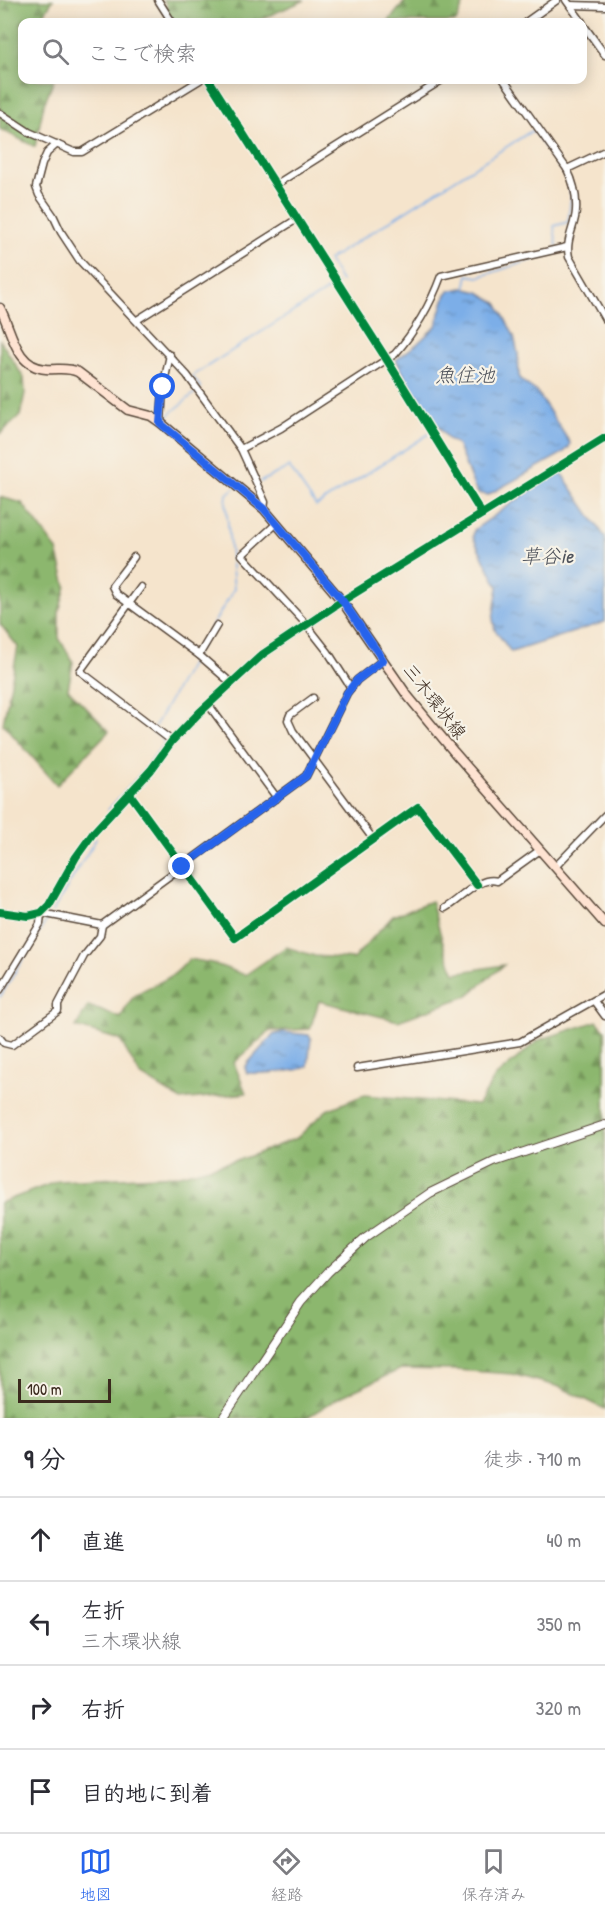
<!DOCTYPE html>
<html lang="ja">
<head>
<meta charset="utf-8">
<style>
  body { margin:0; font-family:"Patrick Hand","Klee One",sans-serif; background:#f2f2f3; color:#2b2b33 }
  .scale { position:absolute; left:18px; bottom:15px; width:93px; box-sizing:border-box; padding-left:6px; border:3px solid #3b2a1e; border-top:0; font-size:16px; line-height:21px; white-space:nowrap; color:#3b2a1e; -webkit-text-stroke:4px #f7f3e8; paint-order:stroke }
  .stop { position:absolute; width:18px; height:18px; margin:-14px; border:4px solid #2563eb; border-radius:50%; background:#fff }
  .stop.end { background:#2563eb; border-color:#fff; box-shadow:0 2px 6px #0008 }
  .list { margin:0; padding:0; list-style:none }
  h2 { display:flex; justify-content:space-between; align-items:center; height:78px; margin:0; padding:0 24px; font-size:26px }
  h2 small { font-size:20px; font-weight:400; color:#7c7c81 }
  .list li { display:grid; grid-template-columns:39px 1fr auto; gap:18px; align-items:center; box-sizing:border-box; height:84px; padding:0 24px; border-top:2px solid #e1e1e2 }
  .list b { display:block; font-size:22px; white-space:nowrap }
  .list p { margin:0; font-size:20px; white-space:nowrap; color:#7c7c81 }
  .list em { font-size:20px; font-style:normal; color:#7c7c81 }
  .icon { flex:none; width:33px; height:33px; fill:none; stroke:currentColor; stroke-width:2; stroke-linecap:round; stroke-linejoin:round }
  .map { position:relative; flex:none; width:605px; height:1418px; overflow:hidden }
  .search { position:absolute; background:#fff; box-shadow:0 3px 15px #0003; left:18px; right:18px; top:18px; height:66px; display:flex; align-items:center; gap:15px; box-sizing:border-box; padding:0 21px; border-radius:12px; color:#7c7c81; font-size:22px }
  .sheet { height:414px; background:#fff }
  nav { display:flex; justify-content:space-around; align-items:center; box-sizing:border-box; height:84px; border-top:2px solid #e1e1e2; background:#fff; font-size:16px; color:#7c7c81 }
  nav a { display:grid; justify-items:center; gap:3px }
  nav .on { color:#2563eb }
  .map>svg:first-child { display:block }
</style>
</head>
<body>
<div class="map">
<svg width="605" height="1418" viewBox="0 0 605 1418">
  <defs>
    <pattern id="forest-firs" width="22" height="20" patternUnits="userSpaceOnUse" patternTransform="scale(1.5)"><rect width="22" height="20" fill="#8cb76e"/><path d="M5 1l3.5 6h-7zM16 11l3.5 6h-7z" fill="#74955a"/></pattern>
    <pattern id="water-ripples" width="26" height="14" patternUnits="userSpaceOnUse" patternTransform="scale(1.5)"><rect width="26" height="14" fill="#7caee8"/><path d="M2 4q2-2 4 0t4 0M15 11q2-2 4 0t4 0" fill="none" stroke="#678ebb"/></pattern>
  </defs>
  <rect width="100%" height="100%" fill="#f7f3e8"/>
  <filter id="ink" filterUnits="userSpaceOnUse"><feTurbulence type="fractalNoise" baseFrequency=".0167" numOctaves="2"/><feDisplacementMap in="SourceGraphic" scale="12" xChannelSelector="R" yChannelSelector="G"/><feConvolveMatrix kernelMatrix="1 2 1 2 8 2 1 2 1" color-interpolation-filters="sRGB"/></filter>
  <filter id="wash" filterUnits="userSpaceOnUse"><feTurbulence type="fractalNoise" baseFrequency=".008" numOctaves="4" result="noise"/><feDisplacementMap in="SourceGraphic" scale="24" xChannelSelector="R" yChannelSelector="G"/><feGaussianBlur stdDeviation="1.35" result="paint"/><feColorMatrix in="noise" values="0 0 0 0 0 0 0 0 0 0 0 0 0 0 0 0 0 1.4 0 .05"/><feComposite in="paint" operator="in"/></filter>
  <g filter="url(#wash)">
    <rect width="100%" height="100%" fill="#f5e4cc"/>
    <g fill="url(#forest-firs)" stroke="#647046" stroke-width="1.5">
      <polygon points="0,0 53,0 39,22 22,22 22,80 54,80 44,104 35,147 0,129"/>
      <polygon points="163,0 305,0 254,22 166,22 167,4"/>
      <polygon points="406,0 465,0 456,22 388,22"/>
      <polygon points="0,340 24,378 25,393 20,416 0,434"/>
      <polygon points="0,497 22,503 57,550 66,586 59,612 59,638 73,662 68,689 109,731 57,785 3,724 18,647 0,624"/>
      <path d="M431,901L445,950L455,973L504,965L467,996L398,1021L319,1001L310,1029L270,1031L234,1063L246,1093L181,1100L140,1075L120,1040L76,1027L88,1006L121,1018C134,986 146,992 171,976C178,972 184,965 189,959L212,963L245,975L286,947L315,956L353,959L393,916Z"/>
      <polygon points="597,1021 605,1030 605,1409 560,1387 512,1374 456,1370 401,1369 338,1398 306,1418 0,1418 0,1203 58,1181 179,1175 245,1158 297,1138 327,1110 364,1095 478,1105 495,1077 539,1040"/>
    </g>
    <g fill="url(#water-ripples)" stroke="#5c6c83" stroke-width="1.5">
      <polygon points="462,288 479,292 497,303 514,336 518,354 519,376 522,381 537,392 570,443 569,447 563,453 488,495 478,493 473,484 457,444 448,439 419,402 396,360 417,344 436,326 446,294 449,291"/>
      <polygon points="559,470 605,537 605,622 511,652 495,630 493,619 498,587 473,537 474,530"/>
      <path d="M282,1032L309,1035L311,1038L308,1066C300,1072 258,1074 247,1073L245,1068L248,1063L273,1035Z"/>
    </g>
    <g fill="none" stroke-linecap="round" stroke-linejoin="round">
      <g stroke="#7caee8" stroke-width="1.5">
        <polyline points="341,281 328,260 533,130 568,180 571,197 568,222 554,226 557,247"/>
        <polyline points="465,289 468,275 478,277 557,252"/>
        <polyline points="201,388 192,376 337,284"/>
        <polyline points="164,419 197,391"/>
        <polyline points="260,482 289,467 316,506 429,434"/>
        <polyline points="198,650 234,589 226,503 227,494 234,488"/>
        <polyline points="155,726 196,654"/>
        <polyline points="108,810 147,767 164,744 163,739 152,731 153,730"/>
        <polyline points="52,912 96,839"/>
        <polyline points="0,997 49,916"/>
      </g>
    </g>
  </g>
  <g filter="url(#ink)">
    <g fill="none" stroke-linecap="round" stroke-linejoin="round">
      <defs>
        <g id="minor">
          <polyline points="158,0 172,22"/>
          <polyline points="566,0 582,22"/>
          <polyline points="570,5 605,6"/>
          <polyline points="526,22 557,0"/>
          <polyline points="582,23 605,55"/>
          <polyline points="209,80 387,360 482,514"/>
          <path d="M504,80L567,169C573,181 577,197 576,211C575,227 565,240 569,257L605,319"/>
          <polyline points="0,113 29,132 74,152 82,152 200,80"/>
          <polyline points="57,144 47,153 42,164 36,187 39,195 53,215 61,232 80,261 187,375 241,449 265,502 264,509"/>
          <polyline points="567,169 605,151"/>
          <polyline points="275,185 442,80"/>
          <polyline points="137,320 297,219"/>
          <polyline points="161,423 163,387 170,355"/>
          <path d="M241,449L281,428L395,354C416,330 430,306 441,276L567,247"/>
          <polyline points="276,524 242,555 306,624 328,652 351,688"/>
          <polyline points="134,557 112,586 116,594 199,655 230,682"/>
          <polyline points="141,587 80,671 172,741"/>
          <polyline points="342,601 605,438"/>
          <polyline points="199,655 217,625"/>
          <polyline points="313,698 290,715 288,720 293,731 373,839"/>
          <polyline points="208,704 277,798"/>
          <polyline points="130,794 235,938 418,807 477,885"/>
          <polyline points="555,867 605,815"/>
          <path d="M445,908C460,900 479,876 497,881L540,850"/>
          <polyline points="0,990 40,924 41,913 102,925 306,776 347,693 357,680 383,660"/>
          <polyline points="594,1001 605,1016"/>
          <polyline points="0,1038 4,1043 12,1045 58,1011 58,1005 84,956 100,936 102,925"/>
          <polyline points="357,1068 520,1042 605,994"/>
        </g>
        <g id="tertiary">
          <polyline points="0,912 28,916 41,913 49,905 76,857 94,832 151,770 172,741 199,713 263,654 342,601"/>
          <polyline points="223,1418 301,1302 328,1272 366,1237 430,1193 494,1162 605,1125"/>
        </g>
        <path id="secondary" d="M0,308C12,330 15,367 46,369C58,370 67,367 78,372L128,410L151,416L161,423L264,509L342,601L407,695L454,752L605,924"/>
      </defs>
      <use href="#minor" stroke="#574638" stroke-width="9"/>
      <use href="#tertiary" stroke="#574638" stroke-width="10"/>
      <use href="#secondary" stroke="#574638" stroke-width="11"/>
      <use href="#minor" stroke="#fff" stroke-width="6"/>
      <use href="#tertiary" stroke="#fff" stroke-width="8"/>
      <use href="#secondary" stroke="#fee3d2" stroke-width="8"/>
      <defs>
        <g id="cycleway">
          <polyline points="209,80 387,360 482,514"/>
          <polyline points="130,794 235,938 418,807 477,885"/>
          <polyline points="0,912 28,916 41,913 49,905 76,857 94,832 151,770 172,741 199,713 263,654 342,601 605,438"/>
        </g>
      </defs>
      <use href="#cycleway" stroke="#f7f3e8" stroke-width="11"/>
      <use href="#cycleway" stroke="#00873e" stroke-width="8"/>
    </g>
  </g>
  <g fill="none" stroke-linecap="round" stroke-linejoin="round" filter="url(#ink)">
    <polyline stroke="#2563eb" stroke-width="8" points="163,387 160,423 264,509 342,600 383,660 357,680 347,693 306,776 182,867"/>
  </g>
  <g text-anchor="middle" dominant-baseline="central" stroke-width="4.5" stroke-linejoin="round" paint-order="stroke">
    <g font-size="18" fill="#3b2a1e" stroke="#f7f3e8">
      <text transform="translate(435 701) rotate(52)">三木環状線</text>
    </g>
    <g font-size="20" font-style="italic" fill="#4e525b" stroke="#f7f3e8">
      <text x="465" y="374">魚住池</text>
      <text x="547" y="555">草谷ie</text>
    </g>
  </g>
</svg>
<div class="scale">100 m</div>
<div class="stop" style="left:163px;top:387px"></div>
<div class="stop end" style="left:182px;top:867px"></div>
<div class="search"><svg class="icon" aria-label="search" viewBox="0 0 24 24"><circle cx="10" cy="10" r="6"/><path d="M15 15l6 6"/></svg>ここで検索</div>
</div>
<section class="sheet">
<h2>9 分<small>徒歩 · 710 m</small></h2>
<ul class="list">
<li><svg class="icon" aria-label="ahead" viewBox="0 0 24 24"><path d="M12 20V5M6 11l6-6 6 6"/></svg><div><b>直進</b></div><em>40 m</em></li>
<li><svg class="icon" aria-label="left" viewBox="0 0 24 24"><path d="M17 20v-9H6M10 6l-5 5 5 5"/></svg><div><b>左折</b><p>三木環状線</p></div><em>350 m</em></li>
<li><svg class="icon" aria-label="right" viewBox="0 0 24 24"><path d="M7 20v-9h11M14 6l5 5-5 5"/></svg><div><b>右折</b></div><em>320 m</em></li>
<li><svg class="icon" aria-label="arrive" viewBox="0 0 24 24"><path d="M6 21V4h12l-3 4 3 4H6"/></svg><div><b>目的地に到着</b></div></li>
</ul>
</section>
<nav>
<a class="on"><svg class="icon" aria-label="map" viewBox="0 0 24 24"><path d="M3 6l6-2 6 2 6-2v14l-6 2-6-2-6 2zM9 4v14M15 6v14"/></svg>地図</a>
<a><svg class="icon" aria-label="directions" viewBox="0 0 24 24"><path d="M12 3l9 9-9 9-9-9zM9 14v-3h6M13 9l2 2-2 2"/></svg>経路</a>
<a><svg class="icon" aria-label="saved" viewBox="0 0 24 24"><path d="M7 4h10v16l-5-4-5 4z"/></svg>保存済み</a>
</nav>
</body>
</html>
